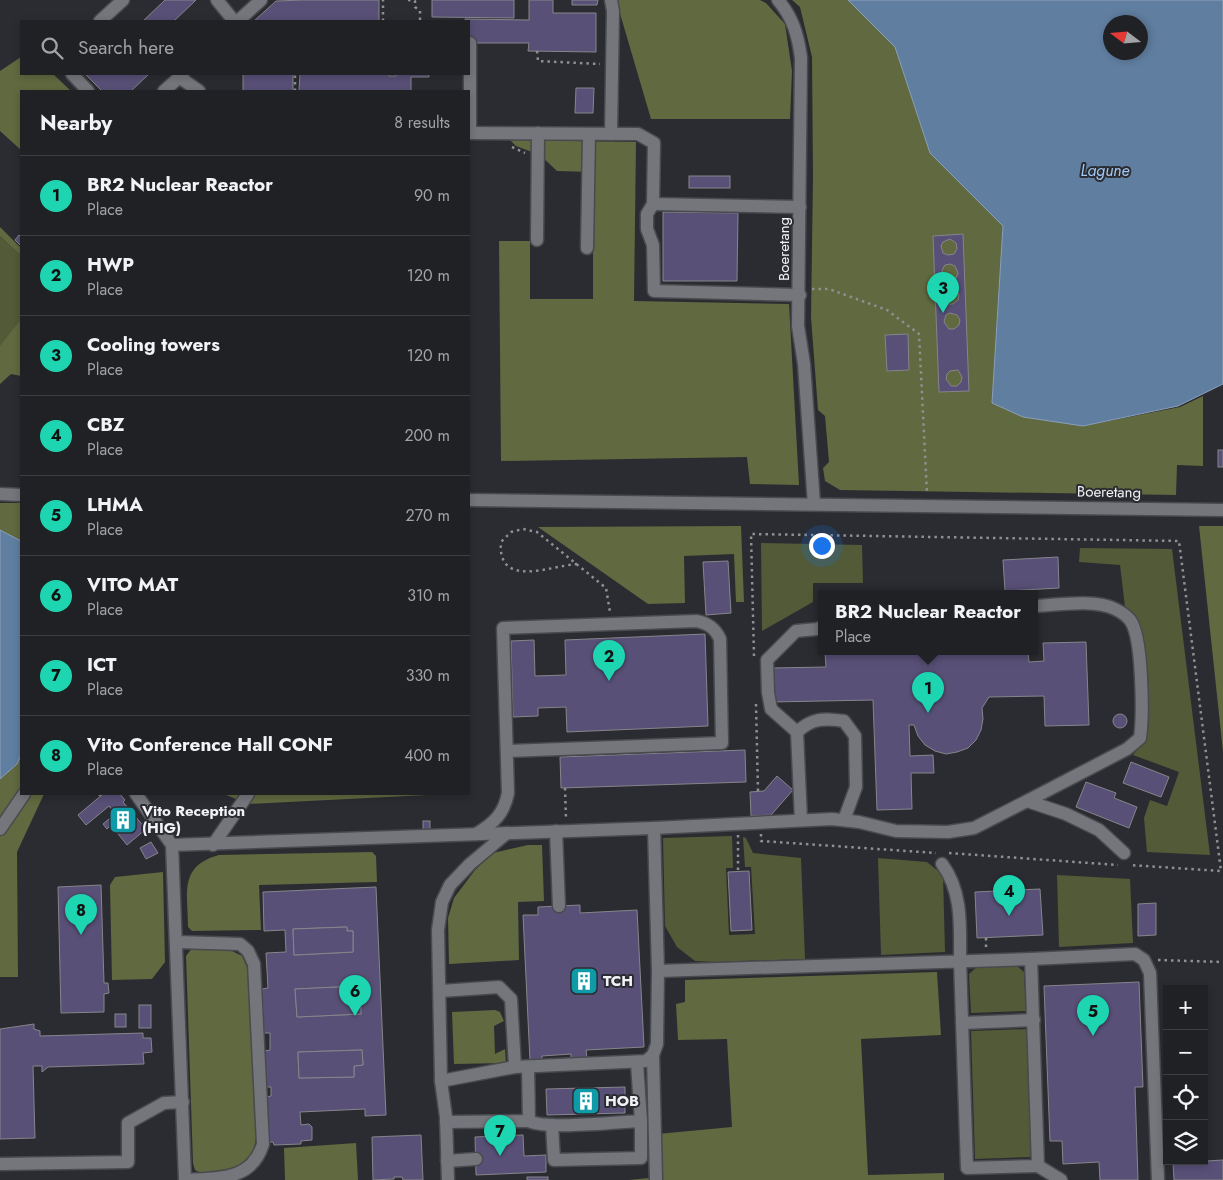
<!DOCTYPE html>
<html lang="en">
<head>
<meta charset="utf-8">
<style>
  body { margin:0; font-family:Jost,sans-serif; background:#2d2e32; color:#f1f3f6 }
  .controls { position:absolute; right:15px; bottom:15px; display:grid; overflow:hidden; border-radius:0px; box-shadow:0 2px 8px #0003 }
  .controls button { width:45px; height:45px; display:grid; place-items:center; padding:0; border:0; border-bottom:1px solid #3d3e42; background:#202125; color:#f1f3f6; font:25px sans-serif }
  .compass { position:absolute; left:1103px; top:15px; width:45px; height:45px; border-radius:50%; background:#202125; box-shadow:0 2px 8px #0003; rotate:286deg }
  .you { position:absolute; left:821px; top:545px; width:18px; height:18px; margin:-12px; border:4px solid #fff; border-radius:50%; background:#1a73e8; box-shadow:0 0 0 8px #1a73e833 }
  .badge { display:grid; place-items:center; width:32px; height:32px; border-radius:50%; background:#1dd5b1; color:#111; font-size:16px; font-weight:700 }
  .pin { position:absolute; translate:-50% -41px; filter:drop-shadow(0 1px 2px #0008) }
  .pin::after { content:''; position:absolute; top:26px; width:18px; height:15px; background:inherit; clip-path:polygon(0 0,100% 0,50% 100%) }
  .popup { position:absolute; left:818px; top:590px; width:220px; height:65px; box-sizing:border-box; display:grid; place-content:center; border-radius:0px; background:#202125; filter:drop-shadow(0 1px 4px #0005); font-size:16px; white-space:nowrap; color:#a2a3a7 }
  .popup b { font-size:19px; color:#f1f3f6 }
  .popup::after { content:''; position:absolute; left:50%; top:100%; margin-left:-10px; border:10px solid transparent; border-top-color:#202125 }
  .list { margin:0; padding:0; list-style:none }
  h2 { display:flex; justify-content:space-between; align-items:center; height:65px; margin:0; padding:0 20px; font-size:21px }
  h2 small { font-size:16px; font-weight:400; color:#a2a3a7 }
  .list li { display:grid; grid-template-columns:32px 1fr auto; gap:15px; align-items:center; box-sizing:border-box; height:80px; padding:0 20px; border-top:1px solid #3d3e42 }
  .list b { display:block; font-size:19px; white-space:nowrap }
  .list p { margin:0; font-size:16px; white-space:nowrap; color:#a2a3a7 }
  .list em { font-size:16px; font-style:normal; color:#a2a3a7 }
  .icon { flex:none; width:28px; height:28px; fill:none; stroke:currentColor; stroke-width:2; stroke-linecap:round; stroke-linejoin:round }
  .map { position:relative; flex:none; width:1223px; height:1180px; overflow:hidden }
  .search { position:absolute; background:#202125; box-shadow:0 2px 8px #0003; left:20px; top:20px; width:450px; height:55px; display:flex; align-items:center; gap:12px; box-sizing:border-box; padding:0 18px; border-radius:0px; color:#a2a3a7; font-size:19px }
  .panel { position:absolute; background:#202125; box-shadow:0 2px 8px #0003; left:20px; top:90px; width:450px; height:705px; border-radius:0px }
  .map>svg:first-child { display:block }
</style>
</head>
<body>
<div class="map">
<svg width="1223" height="1180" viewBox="0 0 1223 1180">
  <rect width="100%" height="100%" fill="#2b2c31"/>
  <g fill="#535a37">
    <polygon points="0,236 21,256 21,319 13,330 0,355"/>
    <polygon points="761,543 862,545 863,583 813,583 813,602 762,631"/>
    <polygon points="1080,548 1172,549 1210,855 1147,852 1144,818 1150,800 1167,806 1179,772 1133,755 1147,737 1149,721 1141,631 1136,616 1125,607 1120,565 1079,562"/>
    <polygon points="732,836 733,868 726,868 729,935 755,934 751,867 745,867 743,837 746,838 753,853 801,858 805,959 715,962 695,961 677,947 665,926 663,838"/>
    <polygon points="878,858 927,862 943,875 945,952 881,955"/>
    <polygon points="1057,875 1130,879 1133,943 1059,947"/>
    <polygon points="1016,965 1024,972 1026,1011 971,1013 969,974 978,966"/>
    <polygon points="1028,1029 1032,1157 975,1159 971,1031"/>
  </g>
  <g fill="#60693f">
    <polygon points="616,0 760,0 766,3 785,24 792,71 790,119 651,119"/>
    <polygon points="792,0 848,0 895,47 930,153 1003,226 992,403 1083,426 1180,407 1203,396 1203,466 1177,465 1176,495 840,490 825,481 823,468 829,462 825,416 818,410 811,317 813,177 812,57 800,7"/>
    <polygon points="21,57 21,74 53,74 71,91 21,91 21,150 0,131 0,71"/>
    <polygon points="510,140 636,142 634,301 789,304 799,485 750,484 747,457 501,461 499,241 530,241 530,299 593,299 593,172 557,171 540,155 516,146"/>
    <polygon points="0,227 21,248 21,256 0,236"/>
    <polygon points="21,319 21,376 11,374 0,384 0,346"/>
    <polygon points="0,503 21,503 21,541 0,530"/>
    <polygon points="741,526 744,602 736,602 734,554 684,556 685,603 648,604 538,527"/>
    <polygon points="1199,526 1223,526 1223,752"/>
    <polygon points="21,755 21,794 44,794 17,852 18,977 0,977 0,779 17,764"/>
    <polygon points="224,794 427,794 427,795 248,804"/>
    <polygon points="528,845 542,845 544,901 518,902 519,960 449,964 448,918 454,898 475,870 493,853"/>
    <path d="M372,852L376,856L377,882L259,885L261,930L192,931L188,927C188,894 178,866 219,855Z"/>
    <polygon points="163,872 165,962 152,979 112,980 110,885 115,877"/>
    <path d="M193,947L228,949L242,956L250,974L256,1138C252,1165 240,1171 214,1172C207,1172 201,1174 195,1170L193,1163L186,956Z"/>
    <polygon points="937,972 941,1035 861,1039 868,1175 944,1173 944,1180 629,1180 649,1178 647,1135 732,1127 727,1039 678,1040 676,1004 685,1002 685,980"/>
    <polygon points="495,1010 500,1012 504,1021 494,1026 495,1054 505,1049 506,1063 454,1064 452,1012"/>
    <polygon points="356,1143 358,1180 285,1180 284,1148"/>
  </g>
  <g fill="#607ea0" stroke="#8ba1ba" fill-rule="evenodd">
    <path d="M848,0H1223V384L1178,406L1083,426L1023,417L992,403L1003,226L930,153L895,47ZM1110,22H1140V52H1110Z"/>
    <polygon points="0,530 21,541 21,755 17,764 0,779"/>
  </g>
  <g fill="#595077" stroke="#86858b" fill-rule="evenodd">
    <polygon points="165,0 196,0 174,21 143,21"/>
    <polygon points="304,0 379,0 379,21 254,21 276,1"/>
    <polygon points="432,0 514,0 514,18 432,17"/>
    <polygon points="529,0 553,0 553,13 596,13 596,52 528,51 529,43 469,43 469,21 465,21 465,19 529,20"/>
    <polygon points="572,0 598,0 597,5 572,5"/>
    <polygon points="88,74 149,74 131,91 102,91 86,75"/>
    <rect x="243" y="74" width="50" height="17"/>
    <polygon points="300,74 389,74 389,76 396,76 396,74 429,74 429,77 411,77 411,91 299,91"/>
    <polygon points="576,88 594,88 593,113 575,113"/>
    <rect x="689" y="176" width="41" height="12"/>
    <polygon points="663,212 738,213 737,281 663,281"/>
    <path d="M963,234L969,391L939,392L933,236ZM950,239L956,243L957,249L954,254L948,255L943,253L941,246L943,242ZM950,264L955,266L958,273L956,278L949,280L943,276L942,270L945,265ZM949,288L956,290L959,295L958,300L953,304H948L943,298L945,291ZM950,313L957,315L960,320L959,325L954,329H949L944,322L946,315ZM958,370L962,377L961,382L957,386H951L946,379L947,374L950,371Z"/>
    <polygon points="19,235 21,237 21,246 15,240"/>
    <polygon points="908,334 909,370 887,371 885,335"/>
    <rect x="1218" y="450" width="5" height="17"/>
    <polygon points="1058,557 1059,588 1005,591 1003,560"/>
    <polygon points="728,561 731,613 706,615 703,562"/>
    <polygon points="705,634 708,726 567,732 566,707 538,708 538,716 513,717 511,641 534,640 535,676 566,675 565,640"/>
    <polygon points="1086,642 1089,725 1045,726 1044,696 989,697 982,708 983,719 981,730 976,740 968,748 957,752 946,754 935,751 925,745 918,736 914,725 909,725 910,756 933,755 934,773 911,773 912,809 877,810 873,700 772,702 772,668 826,667 825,652 1028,652 1029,662 1044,661 1043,643"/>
    <circle cx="1120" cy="721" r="7"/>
    <polygon points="745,750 746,782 561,788 560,757"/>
    <polygon points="1131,762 1169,777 1161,797 1123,783"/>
    <polygon points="777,776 793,790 771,815 751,816 750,792 764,791"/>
    <polygon points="1086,782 1116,793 1114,798 1137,807 1129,828 1076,807"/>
    <polygon points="103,794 120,794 125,800 123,802 146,829 127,845 111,825 107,829 103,824 115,814 109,806 86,825 78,815"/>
    <rect x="423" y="821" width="7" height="10"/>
    <polygon points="151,842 158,853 146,859 140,848"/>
    <polygon points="749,871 752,930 731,931 728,872"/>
    <polygon points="101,885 104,983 108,983 109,993 104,994 104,1012 61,1013 58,887"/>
    <path d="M376,887L386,1115L365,1116V1109L300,1112L301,1125L309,1124L312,1127V1140L301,1141V1144L274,1145L273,1142H268L266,1097L271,1096V1087H266L264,1051L270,1050V1033H264L262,989L268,988L266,953L286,952L285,930L264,931L263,892ZM347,927V931H353V952L294,955L293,929ZM360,986L361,1014L297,1017L295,989ZM362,1050L363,1065L354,1066V1077L299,1078L298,1052Z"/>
    <polygon points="1040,889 1043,935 977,938 975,892"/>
    <polygon points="1156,903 1156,935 1138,936 1138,904"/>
    <polygon points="580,905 580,913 637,910 644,1047 586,1050 587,1059 571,1060 571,1054 542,1056 542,1060 530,1061 523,915 538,915 538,907"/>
    <polygon points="347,927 347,931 353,931 353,952 294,955 293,929"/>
    <polygon points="1139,982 1143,1087 1135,1087 1138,1180 1100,1180 1099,1162 1063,1164 1062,1141 1050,1141 1044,986"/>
    <polygon points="360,986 361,1014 297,1017 295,989"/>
    <rect x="139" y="1005" width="12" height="23"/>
    <rect x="115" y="1014" width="11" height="13"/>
    <polygon points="34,1024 34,1029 40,1031 40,1036 143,1033 143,1038 151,1038 152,1052 143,1053 144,1064 48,1067 42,1072 42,1066 33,1066 35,1138 0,1139 0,1029"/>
    <polygon points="362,1050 363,1065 354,1066 354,1077 299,1078 298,1052"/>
    <polygon points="625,1087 625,1113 547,1115 546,1089"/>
    <polygon points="421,1135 423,1180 403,1180 402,1177 394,1177 394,1179 373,1180 372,1137"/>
    <polygon points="523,1135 524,1156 546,1155 546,1172 476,1175 475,1137"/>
    <polygon points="1223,1160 1223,1180 1174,1180 1173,1163"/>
    <rect x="527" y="1177" width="21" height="3"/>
  </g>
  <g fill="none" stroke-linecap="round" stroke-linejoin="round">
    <defs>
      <g id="minor">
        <polyline points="217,0 234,21"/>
        <polyline points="611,0 613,11 611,134"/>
        <path d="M778,0C793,18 798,35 801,58L798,326L804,364L814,504"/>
        <polyline points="100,21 123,0"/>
        <polyline points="238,21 261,0"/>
        <polyline points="72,74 88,91"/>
        <polyline points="179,77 199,91"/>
        <polyline points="164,91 183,74"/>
        <polyline points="469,133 638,134 654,143 653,204 647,214 647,229 653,245 654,291 800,295"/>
        <polyline points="470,133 470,43"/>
        <polyline points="653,204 800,207"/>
        <polyline points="537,240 538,133"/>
        <polyline points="587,248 589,134"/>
        <polyline points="0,494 21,495"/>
        <polyline points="469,500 1223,510"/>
        <polyline points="797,732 771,709 768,692 767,660 796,631 817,629 822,627"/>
        <polyline points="136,794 172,845 185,1180"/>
        <path d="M1027,801L1127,749L1140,738C1143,717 1143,637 1130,620C1127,616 1119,611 1115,609C1095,599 1056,605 1034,606"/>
        <path d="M801,820L797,732C812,718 824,718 844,721L855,736L856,787L844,820"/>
        <path d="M654,828L658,971C783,967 907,962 1031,959L1038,1166L967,1168L960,961C960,928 963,892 942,864"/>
        <polyline points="0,829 24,794"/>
        <polyline points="556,831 559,906"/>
        <path d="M476,834C494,823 504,814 508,793L503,628L696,621C708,623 715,628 720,639L722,743L507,751"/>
        <polyline points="172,845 654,828 832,819 859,822 896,831 948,832 974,828 1027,801 1066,814 1099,830 1124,853"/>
        <polyline points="213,845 248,794"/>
        <path d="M177,942L240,944L248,951L254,964L263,1144C252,1180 221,1178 185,1180"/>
        <polyline points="1031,959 1135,954 1144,960 1150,973 1158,1180"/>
        <polyline points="441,991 499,987 511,999 515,1067"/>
        <polyline points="962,1023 1034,1020"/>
        <polyline points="653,1055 656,1180"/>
        <path d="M528,1067L529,1121C546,1130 618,1122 641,1121L637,1063"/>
        <polyline points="441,1081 515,1067 646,1061 653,1055 657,1044 658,971"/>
        <polyline points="446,1122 529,1121"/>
        <polyline points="552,1125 554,1160 641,1158 641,1121"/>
        <polyline points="447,1161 476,1159"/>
        <polyline points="0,1164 128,1162 128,1123 164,1103 183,1102"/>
        <polyline points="1038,1166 1061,1180"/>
        <polyline points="448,1180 446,1117 441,1081 438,930 442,902 450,885 470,864 507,833"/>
      </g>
    </defs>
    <use href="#minor" stroke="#484a4e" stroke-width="15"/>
    <g stroke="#8e9094" stroke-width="2.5" stroke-dasharray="2.5 4" stroke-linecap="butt">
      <polyline points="408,0 415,1 415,7 420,11 420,21"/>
      <polyline points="383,21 383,0"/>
      <polyline points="537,51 538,61 600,64"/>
      <polyline points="295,91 295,74"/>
      <polyline points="512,147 525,153"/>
      <polyline points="812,289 829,289 887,310 919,334 927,494"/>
      <path d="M577,564C550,566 497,589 501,542L511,532L523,529L537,532L606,588L610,612"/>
      <polyline points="754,656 751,534 1179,541 1221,871 1129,865"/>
      <polyline points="756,704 758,791"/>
      <polyline points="565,788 566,819"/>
      <polyline points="99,794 101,796"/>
      <polyline points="761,834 761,841 936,853"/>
      <polyline points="738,835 738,871"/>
      <polyline points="949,853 1118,865"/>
      <polyline points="986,938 986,948"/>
      <polyline points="1158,960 1223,962"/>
    </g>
    <use href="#minor" stroke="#74767c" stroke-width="12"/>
  </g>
  <defs>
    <symbol id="building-square" viewBox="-11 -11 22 22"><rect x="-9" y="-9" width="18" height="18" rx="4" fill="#0f9aa8" stroke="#2b2c31"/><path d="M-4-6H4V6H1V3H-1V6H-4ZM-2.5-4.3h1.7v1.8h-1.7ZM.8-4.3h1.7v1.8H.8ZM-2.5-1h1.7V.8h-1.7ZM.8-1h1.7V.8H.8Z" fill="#fff"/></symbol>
  </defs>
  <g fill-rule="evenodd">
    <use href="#building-square" x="107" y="804" width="32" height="32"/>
    <use href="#building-square" x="568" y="965" width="32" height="32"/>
    <use href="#building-square" x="570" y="1085" width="32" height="32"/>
  </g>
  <g text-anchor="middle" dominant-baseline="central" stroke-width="4" stroke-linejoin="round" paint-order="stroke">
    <g font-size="15" fill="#f0f2f5" stroke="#2b2c31">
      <text transform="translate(784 249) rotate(-90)">Boeretang</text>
      <text transform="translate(1109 492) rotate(1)">Boeretang</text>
    </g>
    <g font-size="15" font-weight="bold" fill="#f0f2f5" stroke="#2b2c31" text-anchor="start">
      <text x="142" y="811">Vito Reception<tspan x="142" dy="17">(HIG)</tspan></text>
      <text x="603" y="981">TCH</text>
      <text x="605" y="1101">HOB</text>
    </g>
    <g font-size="16" font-style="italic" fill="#a2c8f4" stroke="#2b2c31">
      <text x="1105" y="170">Lagune</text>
    </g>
  </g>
</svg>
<div class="controls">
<button>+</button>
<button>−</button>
<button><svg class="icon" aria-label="locate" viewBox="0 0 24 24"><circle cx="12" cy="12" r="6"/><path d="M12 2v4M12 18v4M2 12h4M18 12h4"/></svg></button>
<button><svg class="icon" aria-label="layers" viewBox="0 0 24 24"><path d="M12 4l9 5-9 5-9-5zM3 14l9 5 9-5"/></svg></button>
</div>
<svg class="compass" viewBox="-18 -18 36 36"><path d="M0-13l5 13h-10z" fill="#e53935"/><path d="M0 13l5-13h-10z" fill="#a2a3a7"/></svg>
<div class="you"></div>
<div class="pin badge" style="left:928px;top:713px">1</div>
<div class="popup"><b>BR2 Nuclear Reactor</b>Place</div>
<div class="pin badge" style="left:609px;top:681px">2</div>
<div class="pin badge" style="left:943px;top:313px">3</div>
<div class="pin badge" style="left:1009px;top:916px">4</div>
<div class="pin badge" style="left:1093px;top:1036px">5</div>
<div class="pin badge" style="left:355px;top:1016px">6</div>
<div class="pin badge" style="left:500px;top:1156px">7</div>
<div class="pin badge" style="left:81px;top:935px">8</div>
<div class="search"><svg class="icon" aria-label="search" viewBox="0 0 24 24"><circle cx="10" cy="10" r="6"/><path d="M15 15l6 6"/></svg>Search here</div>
<section class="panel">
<h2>Nearby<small>8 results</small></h2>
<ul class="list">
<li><span class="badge">1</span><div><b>BR2 Nuclear Reactor</b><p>Place</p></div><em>90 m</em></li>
<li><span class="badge">2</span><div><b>HWP</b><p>Place</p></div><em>120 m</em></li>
<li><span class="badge">3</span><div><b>Cooling towers</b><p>Place</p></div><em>120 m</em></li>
<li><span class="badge">4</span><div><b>CBZ</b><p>Place</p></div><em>200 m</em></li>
<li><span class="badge">5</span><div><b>LHMA</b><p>Place</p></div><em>270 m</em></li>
<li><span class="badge">6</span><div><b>VITO MAT</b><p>Place</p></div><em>310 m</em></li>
<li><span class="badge">7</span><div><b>ICT</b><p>Place</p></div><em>330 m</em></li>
<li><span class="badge">8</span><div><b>Vito Conference Hall CONF</b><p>Place</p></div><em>400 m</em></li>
</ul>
</section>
</div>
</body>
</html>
